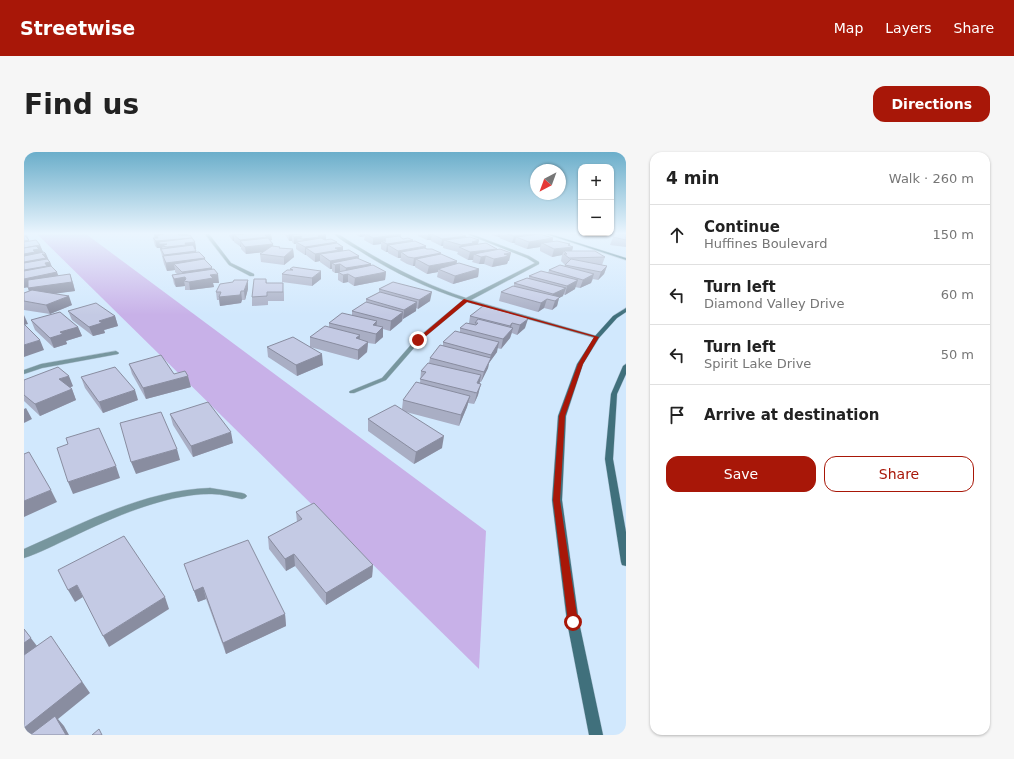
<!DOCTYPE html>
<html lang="en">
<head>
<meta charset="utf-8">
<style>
  body { margin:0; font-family:"DejaVu Sans",sans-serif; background:#f6f6f6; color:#222 }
  .controls { position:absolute; right:12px; top:12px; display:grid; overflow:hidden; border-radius:8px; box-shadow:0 1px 3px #0004 }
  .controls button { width:36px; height:36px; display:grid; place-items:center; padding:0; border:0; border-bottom:1px solid #e0e0e0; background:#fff; color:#222; font:20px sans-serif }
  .compass { position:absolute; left:506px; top:12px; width:36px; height:36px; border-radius:50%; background:#fff; box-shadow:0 1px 3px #0004; rotate:221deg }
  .stop { position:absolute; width:12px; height:12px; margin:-9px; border:3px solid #a81708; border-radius:50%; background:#fff }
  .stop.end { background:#a81708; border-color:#fff; box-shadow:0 1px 4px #0008 }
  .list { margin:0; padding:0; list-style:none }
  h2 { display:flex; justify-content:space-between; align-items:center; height:52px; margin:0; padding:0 16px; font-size:17px }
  h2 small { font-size:13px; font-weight:400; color:#767676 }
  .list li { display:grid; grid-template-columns:26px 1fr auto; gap:12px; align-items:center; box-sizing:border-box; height:60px; padding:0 16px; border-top:1px solid #e0e0e0 }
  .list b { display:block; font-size:15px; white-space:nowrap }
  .list p { margin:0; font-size:13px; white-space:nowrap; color:#767676 }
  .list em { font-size:13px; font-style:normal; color:#767676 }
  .actions { display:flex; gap:8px; padding:12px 16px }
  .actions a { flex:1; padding:9px 0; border:1px solid #a81708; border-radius:12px; text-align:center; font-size:14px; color:#a81708 }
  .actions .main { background:#a81708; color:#fff }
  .icon { flex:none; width:22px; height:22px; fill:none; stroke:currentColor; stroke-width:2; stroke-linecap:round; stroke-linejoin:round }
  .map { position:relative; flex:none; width:602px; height:583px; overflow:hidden; border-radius:12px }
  header { display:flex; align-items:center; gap:24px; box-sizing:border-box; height:56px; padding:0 20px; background:#a81708; color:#fff }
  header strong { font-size:19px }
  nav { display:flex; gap:22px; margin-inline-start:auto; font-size:14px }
  .intro { display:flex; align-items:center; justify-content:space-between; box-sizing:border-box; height:96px; padding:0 24px }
  h1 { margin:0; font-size:28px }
  .button { padding:10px 18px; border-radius:12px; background:#a81708; color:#fff; font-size:14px; font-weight:700 }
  main { display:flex; gap:24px; padding:0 24px }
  aside { flex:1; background:#fff; border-radius:12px; box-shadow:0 1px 3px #0004 }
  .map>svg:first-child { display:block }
</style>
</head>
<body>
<header>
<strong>Streetwise</strong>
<nav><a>Map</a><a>Layers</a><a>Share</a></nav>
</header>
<div class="intro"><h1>Find us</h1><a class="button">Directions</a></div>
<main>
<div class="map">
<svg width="602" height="583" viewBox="0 0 602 583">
  <rect width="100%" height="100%" fill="#d1e8fd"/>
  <polygon fill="#c8b1e8" points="13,82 62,82 462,379 455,517"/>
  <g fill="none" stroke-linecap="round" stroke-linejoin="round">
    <defs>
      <g id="street">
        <polygon points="181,82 185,82 207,111 230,122 230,124 226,124 205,113"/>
        <path d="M310,82H314C354,108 396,131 442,146L511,111L503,106L443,82H447L505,104L515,110V112L447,148L576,185L571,186L443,150L396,189L362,228L330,241H326L325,240L326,239L358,226L392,187L439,148C403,136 368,120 336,99C327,94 318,89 310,82Z"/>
        <polygon points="92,199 95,201 94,202 18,216 0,222 0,218 17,212"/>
        <path d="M186,336L218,341L221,342L223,344L221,346L218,347C208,345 198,342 188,342C144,341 87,366 48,385C32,392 16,401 0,406V397C59,371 121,338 186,336Z"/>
      </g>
      <g id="secondary">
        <polygon points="522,82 526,82 602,106 602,108"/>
        <polygon points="602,156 602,160 593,166 575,186 559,212 542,264 538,348 555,470 579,583 565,583 543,470 528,348 534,264 553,212 571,184 589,164"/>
        <polygon points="602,212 602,222 593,242 589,307 602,380 602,414 598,413 597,410 581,307 587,242 599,214"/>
      </g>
    </defs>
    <use href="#street" stroke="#b2c6d8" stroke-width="1"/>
    <use href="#secondary" stroke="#b2c6d8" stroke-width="1"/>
    <use href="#street" fill="#77969e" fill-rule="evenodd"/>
    <use href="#secondary" fill="#40707c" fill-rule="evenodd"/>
  </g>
  <g fill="#a9aec4">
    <polygon points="128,82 164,82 164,83 168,86 171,90 172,97 171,97 172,100 181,106 181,108 188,118 195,131 189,131 190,135 166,138 161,138 161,134 152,135 150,132 148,123 154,123 151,120 151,118 143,119 140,112 136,96 133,96 131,94 129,86 131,86 130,82"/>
    <polygon points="205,82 247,82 248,88 246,88 249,94 256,95 256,96 269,97 270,105 260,113 237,110 236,102 239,100 222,102 217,97 217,95 210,90 210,89 209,89 205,84"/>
    <polygon points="256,82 301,82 302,88 313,91 319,95 319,99 335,107 347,112 347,114 362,120 361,128 330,134 324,130 319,131 314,128 314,121 311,121 308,119 308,117 306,117 296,110 296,109 291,110 282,103 281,103 272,97 272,92 270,92 268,90 268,89 265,89 262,84 261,83 258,83"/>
    <polygon points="331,82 377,82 377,85 379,87 389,88 389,89 401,96 417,103 432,112 455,117 454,125 429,132 413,125 414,120 403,122 391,115 391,114 389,114 383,112 376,108 377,106 374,106 364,101 364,100 362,100 357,97 357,92 349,93 340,88 341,84 336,85"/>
    <polygon points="393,82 436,82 442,85 455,88 454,92 473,98 485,109 484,109 483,112 468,115 460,112 455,112 448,110 449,108 444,108 433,102 434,100 419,96 419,94 417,94 407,89 407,88 403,88 394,84 394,82"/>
    <polygon points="467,82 514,82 529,86 529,90 546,92 545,93 549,95 548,99 581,105 578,113 583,114 580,122 574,128 569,127 567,131 556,136 551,135 551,137 541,143 539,142 539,144 535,146 533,154 528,158 520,156 514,160 475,149 477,140 490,134 490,131 505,126 505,124 524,121 525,118 540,115 541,113 537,109 538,103 528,105 516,99 516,95 503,97 490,92 491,91 488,91 475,86 476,85 474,85 467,83"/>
    <polygon points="547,82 583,82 581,85 547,83"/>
    <polygon points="602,82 602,95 586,93 589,85"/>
    <polygon points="3,83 5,89 16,93 19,100 22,102 25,109 26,110 28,115 35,124 49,131 51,139 32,141 48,153 26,162 0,158 0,141 5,139 4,136"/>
    <polygon points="266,117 297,127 288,134 258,130 258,122 266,118"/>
    <polygon points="242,127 243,131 260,140 260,149 244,149 244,153 228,154 228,145"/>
    <polygon points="224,137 221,148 218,148 217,151 196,154 195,148 193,148 192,140"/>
    <polygon points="355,137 406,149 394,157 392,156 392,159 379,167 378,169 366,179 359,177 359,185 351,192 344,191 343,200 334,208 286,195 286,185 305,175 305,171 328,163 328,159 342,150 342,147 355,140"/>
    <polygon points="44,159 91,164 94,174 80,178 81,181 69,184 48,168"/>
    <polygon points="446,164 502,165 501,176 493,183 488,181 486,186 477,197 473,196 473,200 465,211 464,216 457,230 456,230 454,243 450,252 444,251 443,255 435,274 382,260 418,296 390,312 344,279 344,267 378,257 379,248 396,231 397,219 405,211 406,206 419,194 419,190 436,180 436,176 445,171"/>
    <polygon points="7,168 54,175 58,184 42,189 43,192 30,196 11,178"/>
    <polygon points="243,195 299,213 273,224 244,205"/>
    <polygon points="105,212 167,235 122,247 108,222"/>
    <polygon points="57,225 114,248 79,261 61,236"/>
    <polygon points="0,228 49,234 46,236 48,237 52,248 16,264 0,249"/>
    <polygon points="146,262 209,291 169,305 149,273"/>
    <polygon points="272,360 349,413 348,425 302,453 271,414 262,419 245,397 244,385 273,370"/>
    <polygon points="160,412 261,462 262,474 202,502 182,447 174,450"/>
  </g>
  <g fill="#898da0">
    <polygon points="154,82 164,82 164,86 168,86 169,90 171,90 172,97 164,98 144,102 143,95 138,94 139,100 137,97 137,100 136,96 133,96 130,83"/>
    <polygon points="208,82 239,82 241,83 245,82 247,82 248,88 244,89 216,89 217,95 216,95 216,88 210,83 210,89 209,89"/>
    <polygon points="265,82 292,82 294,84 302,82 302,90 279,94 279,87 278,85 277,84 277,87 273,86 274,91 272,90 272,92 270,92 270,85 268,83 268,89 265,89"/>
    <polygon points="336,82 341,82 341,84 336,85"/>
    <polygon points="377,82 376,89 362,87 359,86 359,90 357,89 357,92 349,93 349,86"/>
    <polygon points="404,82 431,82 408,82 407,88 403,88"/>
    <rect x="474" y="82" width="2" height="3"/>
    <polygon points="506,82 514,82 512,88 492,85 491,91 488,91 490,84"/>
    <polygon points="0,83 3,83 7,94 16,93 19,100 18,102 22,102 25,109 26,110 29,118 33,120 36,129 0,136"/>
    <polygon points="442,84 441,91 420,88 419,94 417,94 418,87"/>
    <polygon points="529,86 527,94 518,91 516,95 503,97 505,90"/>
    <polygon points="389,88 389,95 364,93 364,100 362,100 363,92"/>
    <polygon points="455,88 453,95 436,96 437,93"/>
    <polygon points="313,90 313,96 319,95 319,102 296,102 296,109 291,110 291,102 282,96 282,103 281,103 281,95"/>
    <polygon points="249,92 250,99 222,102 221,95"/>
    <polygon points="546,92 545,95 549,95 547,102 540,99 538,103 528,105 530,97"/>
    <polygon points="402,94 401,102 377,100 377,106 374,106 374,99"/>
    <polygon points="269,97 270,105 260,113 260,105"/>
    <polygon points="473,97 471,104 462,104 460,112 455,112 457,105 450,102 449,108 444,108 446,100"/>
    <polygon points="172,99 174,107 181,106 182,114 150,112 151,118 143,119 140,103"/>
    <polygon points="417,101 416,108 392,107 391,114 389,114 390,106"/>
    <polygon points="487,101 485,109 484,109 483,112 468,115 470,107 480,102"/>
    <polygon points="335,104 334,112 316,112 316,121 314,120 314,121 311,121 311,113 308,111 308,117 306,117 306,109"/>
    <polygon points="433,109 432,117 414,117 414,120 403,122 405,114"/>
    <polygon points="347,112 347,120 324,122 324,130 319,131 319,123 321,122 322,116"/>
    <polygon points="583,114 580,122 574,128 577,120"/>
    <polygon points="188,115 189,123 194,122 195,131 189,131 190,135 166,138 165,130 161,125 162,129 160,129 161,134 152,135 150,127 160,125 158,120"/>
    <polygon points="455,117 454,125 429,132 431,124"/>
    <polygon points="297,119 297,127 288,134 288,126"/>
    <polygon points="362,120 361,128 330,134 331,126"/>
    <polygon points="46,122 49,131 51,139 7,145 4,136"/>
    <polygon points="570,122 567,131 556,136 559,128"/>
    <polygon points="224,128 224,137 221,148 220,139"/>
    <polygon points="554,128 551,137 541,143 543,134"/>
    <polygon points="542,136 539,144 535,146 533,154 528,158 531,149 527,148 529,142"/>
    <polygon points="217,139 218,148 217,151 196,154 195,145"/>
    <polygon points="408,140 406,149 394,157 395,148"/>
    <polygon points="45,144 48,153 26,162 22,153"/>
    <polygon points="523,147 520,156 514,160 517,151"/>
    <polygon points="393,150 392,159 379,167 380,158"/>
    <polygon points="379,160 378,169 366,179 367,169"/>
    <polygon points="0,163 4,172 0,173"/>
    <polygon points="91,164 94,174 80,178 81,181 69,184 65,175 75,169"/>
    <polygon points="504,167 501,176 493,183 496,173"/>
    <polygon points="353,169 352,178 348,182 349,173"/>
    <polygon points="488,171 486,180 489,176 486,186 477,197 479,187 483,183 486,174"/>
    <polygon points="54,175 58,184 42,189 43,192 30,196 26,186 36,180"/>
    <polygon points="359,175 359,185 351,192 352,182"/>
    <polygon points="336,183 335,193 332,186"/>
    <polygon points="16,188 20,198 0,205 0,193"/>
    <polygon points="344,190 343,200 334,208 334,198"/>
    <polygon points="475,190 473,200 465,211 464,216 457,230 460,220 465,209 467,203"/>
    <polygon points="298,202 299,213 273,224 272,213"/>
    <polygon points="457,223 455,234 450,242 453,231"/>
    <polygon points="45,224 49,234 40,238 35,227"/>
    <polygon points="164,224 167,235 122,247 119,236"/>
    <polygon points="457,232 454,243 450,252 453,241"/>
    <polygon points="48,237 52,248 16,264 11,252"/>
    <polygon points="111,238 114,248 79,261 75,250"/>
    <polygon points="446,244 443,255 435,274 437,263"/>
    <polygon points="2,256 8,267 0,271 0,257"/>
    <polygon points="207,280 209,291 169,305 167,294"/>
    <polygon points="420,284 418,296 390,312 392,300"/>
    <polygon points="153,297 156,308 112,322 107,310"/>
    <polygon points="92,314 96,326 49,342 44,330"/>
    <polygon points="27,338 33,350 0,365 0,349"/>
    <polygon points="270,402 271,414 262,419 261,407"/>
    <polygon points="349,413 348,425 302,453 302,441"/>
    <polygon points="53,433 59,445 51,450 44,438"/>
    <polygon points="179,435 182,447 174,450 170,439"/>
    <polygon points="141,445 145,457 85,495 79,484"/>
    <polygon points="261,462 262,474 202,502 199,491"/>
    <polygon points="0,477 16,498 0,509"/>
    <polygon points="35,496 66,541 34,567 40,574 45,583 0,583 0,576"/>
  </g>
  <g fill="#c4cae4" stroke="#898da0">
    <polygon points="130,82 154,82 155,83 166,83 168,86 132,89 129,86 134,86 133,84 139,82 130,83"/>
    <polygon points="223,82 245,82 241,83 243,85 216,88 210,83"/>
    <polygon points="278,82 302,82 294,84 296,85 279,87 273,86 278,85 277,84 270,85 268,83"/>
    <polygon points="342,82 377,82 349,86"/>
    <polygon points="408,82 436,82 442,84 418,87"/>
    <polygon points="483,82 506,82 490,84"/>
    <polygon points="516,82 529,86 505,90 492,85"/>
    <polygon points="591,82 602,82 602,88 589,85"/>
    <polygon points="0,83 5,88 0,89"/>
    <polygon points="375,84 379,87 384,86 389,88 363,92 357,89 362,89 359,88 362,87 359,86"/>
    <polygon points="446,85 455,88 448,90 450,91 437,93 420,88"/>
    <polygon points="168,86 171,90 163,91 161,91 162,93 143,95 138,94 143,92 135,92 135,90"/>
    <polygon points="244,86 249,92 221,95 216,89"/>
    <polygon points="297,86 301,88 307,87 313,90 281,95 272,90"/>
    <polygon points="12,88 16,93 0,96 0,90"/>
    <polygon points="391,89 402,94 374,99 364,93"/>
    <polygon points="533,89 546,92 544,93 549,95 530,97 518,91"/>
    <polygon points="313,91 319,95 311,96 315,98 291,102 282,96"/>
    <polygon points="462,91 473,97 446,100 435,95"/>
    <polygon points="169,93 172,99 140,103 137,97"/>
    <polygon points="12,94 15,97 9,98 11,100 0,102 0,96"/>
    <polygon points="248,94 256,95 255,96 269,97 260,105 236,102"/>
    <polygon points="400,96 403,97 408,97 417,101 390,106 384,105 377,100"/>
    <polygon points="476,97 487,101 480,102 485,104 470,107 462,104 457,105 450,102"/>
    <polygon points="325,98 335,104 306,109 296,102"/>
    <polygon points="540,99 571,99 581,105 545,106 540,102 543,102"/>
    <polygon points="20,100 22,102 18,102 22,106 0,110 0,104"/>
    <polygon points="175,100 181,106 142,111 139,104"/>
    <polygon points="417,102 433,109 405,114 392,107"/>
    <polygon points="333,106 347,112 322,116 316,112 311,113 308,111"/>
    <polygon points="23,107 26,110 21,111 23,114 0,118 0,111"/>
    <polygon points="180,107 188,115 187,116 158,120 150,112"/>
    <polygon points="547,107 583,114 577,120 541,113"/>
    <polygon points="435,111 455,117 431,124 414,117"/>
    <polygon points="349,113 362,120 331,126 324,122 319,123 314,120"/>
    <polygon points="536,113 570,122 559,128 525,118"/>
    <polygon points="27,114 33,120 0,127 0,119"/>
    <polygon points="269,115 297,119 288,126 258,122 263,118 269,118 266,117"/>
    <polygon points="190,117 194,122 186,123 189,126 165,130 160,129 162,127 161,125 150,127 148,123"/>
    <polygon points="517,119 554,128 543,134 505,124"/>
    <polygon points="46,122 48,130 4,136 4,128"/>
    <polygon points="503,126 542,136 529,142 490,131"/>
    <polygon points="230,127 242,127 242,131 259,131 259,140 243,140 243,144 228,145"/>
    <polygon points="210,128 224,128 220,139 217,139 216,143 195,145 197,140 192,140 196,132 209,130"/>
    <polygon points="369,130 408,140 395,148 355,137"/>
    <polygon points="489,134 536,145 531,149 523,147 517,151 477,140"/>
    <polygon points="8,138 45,144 22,153 0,149 0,141"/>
    <polygon points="356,140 393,150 380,158 342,147"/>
    <polygon points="342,150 379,160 367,169 328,159"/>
    <polygon points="72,151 91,164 75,169 78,171 65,175 44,159"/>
    <polygon points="459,154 502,165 504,167 496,173 488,171 486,174 446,164"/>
    <polygon points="36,160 54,175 36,180 39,182 26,186 7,168"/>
    <polygon points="318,161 353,169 349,173 359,175 352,182 305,171"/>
    <polygon points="454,167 489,176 479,187 436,176 442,171 452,173 454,171 451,171"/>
    <polygon points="0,172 16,188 0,193"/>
    <polygon points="301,174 336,183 332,186 344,190 334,198 286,185"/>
    <polygon points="431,179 475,190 467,203 419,190"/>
    <polygon points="269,185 298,202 272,213 243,195"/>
    <polygon points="416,193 467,206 460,220 406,206"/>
    <polygon points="137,203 150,222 161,219 164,224 119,236 105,212"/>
    <polygon points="404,211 457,223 453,231 457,232 453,241 396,227 402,220 397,219"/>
    <polygon points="34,215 45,224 35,227 48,237 11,252 0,243 0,228"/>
    <polygon points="91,215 111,238 75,250 57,225"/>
    <polygon points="392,230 446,244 437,263 379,248"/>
    <polygon points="184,250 207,280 167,294 146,262"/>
    <polygon points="371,253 420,284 392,300 344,267"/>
    <polygon points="137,260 153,297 107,310 96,271"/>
    <polygon points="75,276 92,314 44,330 33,296 44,292 42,286"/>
    <polygon points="5,300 27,338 0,349 0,302"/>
    <polygon points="290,351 349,413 302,441 270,402 261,407 244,385 278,367 272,360"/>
    <polygon points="100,384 141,445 79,484 53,433 44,438 34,418"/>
    <polygon points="224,388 261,462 199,491 179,435 170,439 160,412"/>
    <polygon points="0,477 7,486 0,491"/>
    <polygon points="27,484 58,530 0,576 0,503"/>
    <polygon points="31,564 42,583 6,583"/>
    <polygon points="75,577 78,583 68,583"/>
  </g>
  <linearGradient id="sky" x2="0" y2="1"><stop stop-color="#6baeca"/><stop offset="0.5" stop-color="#eaf5fe"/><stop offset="1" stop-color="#eaf5fe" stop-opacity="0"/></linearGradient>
  <rect width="602" height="163" fill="url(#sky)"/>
  <polygon fill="#a81708" points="440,147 575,185 559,212 541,264 536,348 554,470 552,473 549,475 545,473 544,470 529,348 535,264 554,212 570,185 443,150 396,189 393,189 393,187"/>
</svg>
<div class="controls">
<button>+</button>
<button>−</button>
</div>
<svg class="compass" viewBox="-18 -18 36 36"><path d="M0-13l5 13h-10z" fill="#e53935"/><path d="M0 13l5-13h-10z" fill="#767676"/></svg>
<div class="stop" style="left:549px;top:470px"></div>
<div class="stop end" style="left:394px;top:188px"></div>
</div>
<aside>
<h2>4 min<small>Walk · 260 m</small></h2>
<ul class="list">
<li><svg class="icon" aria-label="ahead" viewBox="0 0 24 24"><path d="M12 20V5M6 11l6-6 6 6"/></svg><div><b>Continue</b><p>Huffines Boulevard</p></div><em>150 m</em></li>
<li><svg class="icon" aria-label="left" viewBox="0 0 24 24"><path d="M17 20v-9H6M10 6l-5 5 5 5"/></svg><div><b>Turn left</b><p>Diamond Valley Drive</p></div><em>60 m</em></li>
<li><svg class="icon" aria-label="left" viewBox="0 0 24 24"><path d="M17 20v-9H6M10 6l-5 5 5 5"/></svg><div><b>Turn left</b><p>Spirit Lake Drive</p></div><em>50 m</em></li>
<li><svg class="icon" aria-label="arrive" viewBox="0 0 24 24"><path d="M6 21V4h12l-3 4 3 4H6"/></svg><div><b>Arrive at destination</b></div></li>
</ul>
<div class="actions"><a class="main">Save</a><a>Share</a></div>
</aside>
</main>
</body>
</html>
